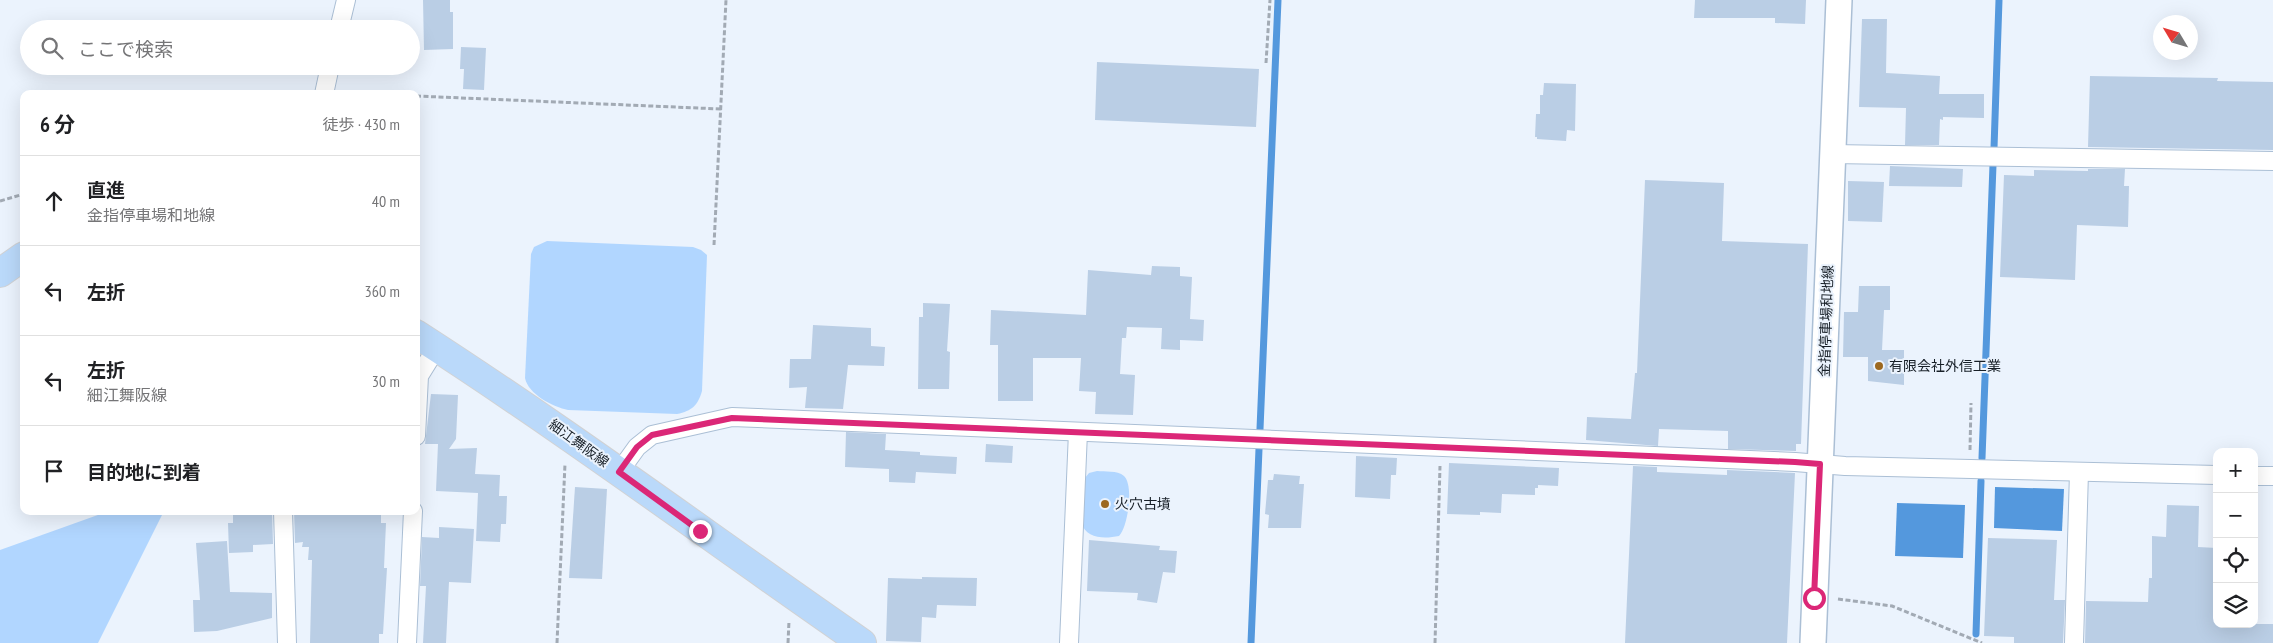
<!DOCTYPE html>
<html lang="ja">
<head>
<meta charset="utf-8">
<style>
  body { margin:0; font-family:"PT Sans Narrow","Noto Sans JP",sans-serif; background:#f6f6f6; color:#202124 }
  .controls { position:absolute; right:15px; bottom:15px; display:grid; overflow:hidden; border-radius:10px; box-shadow:0 5px 20px #0002 }
  .controls button { width:45px; height:45px; display:grid; place-items:center; padding:0; border:0; border-bottom:1px solid #e0e0e0; background:#fff; color:#202124; font:25px sans-serif }
  .compass { position:absolute; left:2153px; top:15px; width:45px; height:45px; border-radius:50%; background:#fff; box-shadow:0 5px 20px #0002; rotate:308deg }
  .stop { position:absolute; width:15px; height:15px; margin:-11px; border:4px solid #db2777; border-radius:50%; background:#fff }
  .stop.end { background:#db2777; border-color:#fff; box-shadow:0 1px 5px #0008 }
  .list { margin:0; padding:0; list-style:none }
  h2 { display:flex; justify-content:space-between; align-items:center; height:65px; margin:0; padding:0 20px; font-size:21px }
  h2 small { font-size:16px; font-weight:400; color:#757577 }
  .list li { display:grid; grid-template-columns:32px 1fr auto; gap:15px; align-items:center; box-sizing:border-box; height:90px; padding:0 20px; border-top:1px solid #e0e0e0 }
  .list b { display:block; font-size:19px; white-space:nowrap }
  .list p { margin:0; font-size:16px; white-space:nowrap; color:#757577 }
  .list em { font-size:16px; font-style:normal; color:#757577 }
  .icon { flex:none; width:28px; height:28px; fill:none; stroke:currentColor; stroke-width:2; stroke-linecap:round; stroke-linejoin:round }
  .map { position:relative; flex:none; width:2273px; height:643px; overflow:hidden }
  .search { position:absolute; background:#fff; box-shadow:0 5px 20px #0002; left:20px; top:20px; width:400px; height:55px; display:flex; align-items:center; gap:12px; box-sizing:border-box; padding:0 18px; border-radius:28px; color:#757577; font-size:19px }
  .panel { position:absolute; background:#fff; box-shadow:0 5px 20px #0002; left:20px; top:90px; width:400px; height:425px; border-radius:10px }
  .map>svg:first-child { display:block }
</style>
</head>
<body>
<div class="map">
<svg width="2273" height="643" viewBox="0 0 2273 643">
  <rect width="100%" height="100%" fill="#ebf3fd"/>
  <g fill="#b1d6ff">
    <path d="M547,241L693,247L701,250L707,255L702,391C698,405 692,411 677,414L568,410C553,407 528,394 525,378L531,254L534,247Z"/>
    <path d="M1097,471C1105,472 1117,470 1124,476C1134,485 1128,527 1119,536C1104,539 1086,539 1081,522L1085,478L1089,473Z"/>
    <polygon points="109,511 164,511 98,643 0,643 0,550"/>
  </g>
  <g fill="#5498dd">
    <polygon points="1995,487 2064,489 2062,531 1994,528"/>
    <polygon points="1897,503 1965,505 1963,558 1895,556"/>
  </g>
  <g fill="none" stroke-linecap="round" stroke-linejoin="round">
    <g stroke="#5498dd" stroke-width="7">
      <polyline points="1994,148 1999,0"/>
      <polyline points="1260,429 1278,0"/>
      <polyline points="1982,458 1993,165"/>
      <polyline points="1976,634 1981,481"/>
      <polyline points="1251,643 1259,449"/>
    </g>
  </g>
  <g fill="#bacee5">
    <polygon points="423,0 450,0 450,12 453,12 453,49 424,50"/>
    <polygon points="1695,0 1806,0 1805,24 1775,23 1775,18 1694,18"/>
    <polygon points="1862,19 1887,19 1886,73 1940,76 1939,94 1984,94 1984,118 1943,117 1943,120 1940,119 1939,145 1905,145 1906,108 1859,107"/>
    <polygon points="461,47 486,48 484,90 463,89 464,69 460,69"/>
    <polygon points="1097,62 1259,69 1256,127 1095,120"/>
    <polygon points="2090,76 2218,78 2217,81 2273,82 2273,150 2088,147"/>
    <polygon points="1544,83 1576,84 1575,131 1567,130 1566,141 1537,139 1537,137 1535,137 1536,114 1540,114 1540,95 1543,95"/>
    <polygon points="1890,166 1963,169 1962,187 1889,186"/>
    <polygon points="2088,169 2125,169 2124,186 2129,186 2128,227 2077,225 2075,280 2000,277 2004,175 2034,176 2034,170 2088,171"/>
    <polygon points="1645,180 1724,183 1722,241 1808,244 1801,444 1796,444 1796,451 1728,449 1728,431 1659,429 1658,446 1586,440 1587,417 1631,419 1635,373 1637,373"/>
    <polygon points="1848,181 1884,182 1882,222 1848,221"/>
    <polygon points="1152,266 1180,267 1180,276 1192,277 1190,319 1204,320 1203,341 1180,340 1180,350 1161,349 1162,328 1127,327 1126,338 1122,338 1120,374 1135,375 1133,415 1095,414 1096,392 1079,391 1081,358 1033,358 1033,401 998,401 998,345 990,345 991,310 1086,315 1088,270 1151,275"/>
    <polygon points="1859,286 1890,286 1890,310 1884,310 1882,350 1904,350 1904,385 1868,381 1868,357 1843,357 1844,312 1858,312"/>
    <polygon points="923,303 950,304 947,351 950,352 949,389 918,389 919,317 923,317"/>
    <polygon points="813,325 871,328 871,346 885,347 884,366 848,365 843,409 805,408 807,387 789,388 790,359 811,359"/>
    <polygon points="431,394 458,395 456,439 449,449 477,448 475,474 500,475 499,496 507,496 506,524 501,524 500,542 476,541 478,493 436,491 438,444 425,444"/>
    <polygon points="846,432 886,434 885,450 920,452 920,455 957,457 956,474 916,472 915,483 889,482 889,469 845,467"/>
    <polygon points="986,444 1013,446 1012,463 985,462"/>
    <polygon points="1356,456 1397,458 1396,475 1391,475 1390,499 1355,497"/>
    <polygon points="1449,463 1559,468 1558,486 1538,485 1538,488 1535,488 1535,495 1502,494 1501,513 1480,512 1480,515 1447,514"/>
    <polygon points="1633,466 1657,467 1657,472 1727,475 1727,470 1795,473 1787,643 1625,643"/>
    <polygon points="1274,474 1300,476 1299,484 1304,484 1301,528 1268,528 1269,515 1265,514 1268,480 1273,480"/>
    <polygon points="575,487 607,489 602,579 569,578"/>
    <polygon points="2167,505 2199,506 2198,547 2217,548 2217,624 2273,624 2273,643 2085,643 2086,601 2148,602 2149,578 2152,578 2152,536 2166,537"/>
    <polygon points="233,511 272,511 273,544 253,545 253,552 229,553 228,523 233,523"/>
    <polygon points="294,511 381,511 381,523 386,523 384,568 387,568 383,634 379,634 379,643 310,643 312,560 308,560 309,547 302,547 303,542 295,543"/>
    <polygon points="439,527 474,529 471,583 449,582 446,643 423,643 426,586 420,586 422,537 439,538"/>
    <polygon points="1988,538 2057,540 2054,600 2065,600 2063,643 2014,643 2014,637 1984,636"/>
    <polygon points="1089,540 1160,546 1159,550 1177,551 1175,573 1163,572 1157,603 1137,600 1138,593 1087,591"/>
    <polygon points="227,541 230,592 272,593 272,618 217,631 194,632 193,600 200,600 196,543"/>
    <polygon points="922,577 977,578 976,606 937,605 936,618 922,617 921,642 886,641 888,578 922,579"/>
  </g>
  <g fill="none" stroke-linecap="round" stroke-linejoin="round">
    <defs>
      <g id="street">
        <polyline points="339,29 346,0"/>
        <polyline points="324,94 330,66"/>
        <polyline points="1832,154 2273,161"/>
        <polyline points="416,436 419,376 437,347"/>
        <polyline points="619,472 637,447 652,435 732,417 1795,462 1845,466 2217,475"/>
        <polyline points="2254,476 2273,476"/>
        <polyline points="283,511 287,643"/>
        <polyline points="407,643 413,511"/>
        <polyline points="1069,643 1078,432"/>
        <polyline points="2074,643 2079,472"/>
      </g>
      <polyline id="secondary" points="1813,643 1839,0"/>
      <g id="primary">
        <polyline points="0,273 24,256"/>
        <path d="M416,334C568,432 713,540 862,643"/>
      </g>
    </defs>
    <use href="#street" stroke="#abbfd5" stroke-width="20"/>
    <use href="#secondary" stroke="#abbfd5" stroke-width="28"/>
    <use href="#primary" stroke="#d1d2d4" stroke-width="30"/>
    <g stroke="#a2aab4" stroke-width="3" stroke-dasharray="5 2.5" stroke-linecap="butt">
      <polyline points="1266,63 1270,0"/>
      <polyline points="344,92 376,94"/>
      <polyline points="416,96 721,109"/>
      <polyline points="0,201 24,194"/>
      <polyline points="714,245 726,0"/>
      <polyline points="1970,450 1971,403"/>
      <polyline points="1838,599 1892,606 1982,643"/>
      <polyline points="557,643 565,464"/>
      <polyline points="788,643 789,621"/>
      <polyline points="1435,643 1440,466"/>
    </g>
    <use href="#street" stroke="#fff" stroke-width="18"/>
    <use href="#secondary" stroke="#fff" stroke-width="25"/>
    <use href="#primary" stroke="#bad9fa" stroke-width="28"/>
  </g>
  <g fill="none" stroke-linecap="round" stroke-linejoin="round">
    <polyline stroke="#db2777" stroke-width="6" points="700,531 619,472 637,447 652,435 732,418 1795,462 1820,464 1814,598"/>
  </g>
  <g fill="#9c681f" stroke="#ebf3fd" stroke-width="2">
    <circle cx="1879" cy="366" r="5"/>
    <circle cx="1105" cy="504" r="5"/>
  </g>
  <g text-anchor="middle" dominant-baseline="central" stroke-width="4" stroke-linejoin="round" paint-order="stroke">
    <g font-size="14" fill="#171f27" stroke="#ebf3fd">
      <text transform="translate(1826 321) rotate(-88)">金指停車場和地線</text>
      <text transform="translate(579 443) rotate(36)">細江舞阪線</text>
    </g>
    <g font-size="14" fill="#171f27" stroke="#ebf3fd" text-anchor="start">
      <text x="1889" y="366">有限会社外信工業</text>
      <text x="1115" y="504">火穴古墳</text>
    </g>
  </g>
</svg>
<div class="controls">
<button>+</button>
<button>−</button>
<button><svg class="icon" aria-label="locate" viewBox="0 0 24 24"><circle cx="12" cy="12" r="6"/><path d="M12 2v4M12 18v4M2 12h4M18 12h4"/></svg></button>
<button><svg class="icon" aria-label="layers" viewBox="0 0 24 24"><path d="M12 4l9 5-9 5-9-5zM3 14l9 5 9-5"/></svg></button>
</div>
<svg class="compass" viewBox="-18 -18 36 36"><path d="M0-13l5 13h-10z" fill="#e53935"/><path d="M0 13l5-13h-10z" fill="#757577"/></svg>
<div class="stop" style="left:1814px;top:598px"></div>
<div class="stop end" style="left:700px;top:531px"></div>
<div class="search"><svg class="icon" aria-label="search" viewBox="0 0 24 24"><circle cx="10" cy="10" r="6"/><path d="M15 15l6 6"/></svg>ここで検索</div>
<section class="panel">
<h2>6 分<small>徒歩 · 430 m</small></h2>
<ul class="list">
<li><svg class="icon" aria-label="ahead" viewBox="0 0 24 24"><path d="M12 20V5M6 11l6-6 6 6"/></svg><div><b>直進</b><p>金指停車場和地線</p></div><em>40 m</em></li>
<li><svg class="icon" aria-label="left" viewBox="0 0 24 24"><path d="M17 20v-9H6M10 6l-5 5 5 5"/></svg><div><b>左折</b></div><em>360 m</em></li>
<li><svg class="icon" aria-label="left" viewBox="0 0 24 24"><path d="M17 20v-9H6M10 6l-5 5 5 5"/></svg><div><b>左折</b><p>細江舞阪線</p></div><em>30 m</em></li>
<li><svg class="icon" aria-label="arrive" viewBox="0 0 24 24"><path d="M6 21V4h12l-3 4 3 4H6"/></svg><div><b>目的地に到着</b></div></li>
</ul>
</section>
</div>
</body>
</html>
